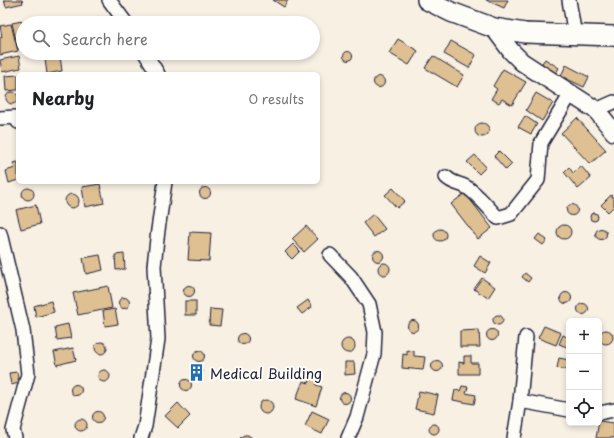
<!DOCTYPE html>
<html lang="en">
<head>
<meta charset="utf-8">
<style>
  body { margin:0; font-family:"Playpen Sans",sans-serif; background:#f6f6f6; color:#202124 }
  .controls { position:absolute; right:12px; bottom:12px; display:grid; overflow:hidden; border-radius:6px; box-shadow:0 2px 6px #0003 }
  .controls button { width:36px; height:36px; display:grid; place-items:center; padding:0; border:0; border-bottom:1px solid #e0e0e0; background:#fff; color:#202124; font:20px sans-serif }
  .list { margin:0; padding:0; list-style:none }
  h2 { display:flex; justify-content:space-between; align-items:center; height:52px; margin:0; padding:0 16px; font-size:17px }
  h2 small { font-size:13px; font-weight:400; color:#757577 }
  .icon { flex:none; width:22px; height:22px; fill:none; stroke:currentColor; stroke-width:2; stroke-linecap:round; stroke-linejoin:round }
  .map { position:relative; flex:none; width:614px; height:438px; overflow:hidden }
  .search { position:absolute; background:#fff; box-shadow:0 2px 6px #0003; left:16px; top:16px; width:304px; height:44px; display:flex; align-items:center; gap:10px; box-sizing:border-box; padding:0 14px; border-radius:22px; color:#757577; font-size:15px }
  .panel { position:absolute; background:#fff; box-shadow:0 2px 6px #0003; left:16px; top:72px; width:304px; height:112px; border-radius:6px }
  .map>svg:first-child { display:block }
</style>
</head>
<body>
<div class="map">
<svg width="614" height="438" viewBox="0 0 614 438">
  <rect width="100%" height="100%" fill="#f7f0e3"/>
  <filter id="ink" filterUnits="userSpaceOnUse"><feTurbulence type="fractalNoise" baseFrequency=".025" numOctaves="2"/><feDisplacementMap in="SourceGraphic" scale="8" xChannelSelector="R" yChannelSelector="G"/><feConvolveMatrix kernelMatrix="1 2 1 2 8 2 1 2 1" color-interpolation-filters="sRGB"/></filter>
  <g filter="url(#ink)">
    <g fill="#dfc092" stroke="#22223b">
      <polygon points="4,0 22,0 23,3 6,7"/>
      <polygon points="273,0 288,0 284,7"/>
      <polygon points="486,0 508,0 504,8"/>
      <polygon points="22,21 23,47 18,49 12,23"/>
      <polygon points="11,24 18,51 0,55 0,38 2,37 0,26"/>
      <polygon points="398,39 418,51 409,65 389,53"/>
      <polygon points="451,41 476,55 469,68 444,54"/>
      <circle cx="348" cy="56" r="4.5"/>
      <polygon points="19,56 21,68 2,72 0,60"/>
      <polygon points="60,56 62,71 47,74 45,59"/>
      <polygon points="433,56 464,75 457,87 425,68"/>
      <polygon points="545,59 559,68 554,76 540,66"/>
      <polygon points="566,65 589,77 584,87 561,76"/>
      <polygon points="503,69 526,82 512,105 502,99 499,103 491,99 497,89 493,86"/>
      <polygon points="18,75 18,90 6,91 5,76"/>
      <circle cx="379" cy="82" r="5.5"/>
      <circle cx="12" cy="98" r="6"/>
      <polygon points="536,93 553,103 542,121 526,110"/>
      <polygon points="525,116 537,124 531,134 518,127"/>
      <polygon points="577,118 606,150 590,164 561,133"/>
      <circle cx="482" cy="130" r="7"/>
      <polygon points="499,151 512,164 506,170 494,156"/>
      <polygon points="475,155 486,167 479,174 467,162"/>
      <polygon points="18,162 18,180 9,183 6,171 15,168 13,163"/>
      <polygon points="581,166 591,178 578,189 564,172 569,167 573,173"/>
      <polygon points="100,184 104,203 85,207 82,187"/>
      <circle cx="205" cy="193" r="5.5"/>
      <circle cx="28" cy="194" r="6"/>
      <polygon points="393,188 405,201 397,208 385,195"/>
      <polygon points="465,193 492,228 478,239 451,204"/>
      <circle cx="72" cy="201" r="7"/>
      <polygon points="611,195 614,199 614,206 608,212 601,205"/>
      <circle cx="572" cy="210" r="5.5"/>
      <polygon points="36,205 40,224 21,229 16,210"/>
      <circle cx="594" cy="217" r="4"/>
      <polygon points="373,214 385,229 374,237 363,223"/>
      <circle cx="564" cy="232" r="7"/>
      <polygon points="306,226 318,239 304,252 292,239"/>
      <circle cx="601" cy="234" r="5.5"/>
      <circle cx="440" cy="235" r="6"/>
      <polygon points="190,232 211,233 209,261 188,260"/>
      <polygon points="539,234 547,240 543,245 535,239"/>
      <polygon points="293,244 300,251 292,259 285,252"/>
      <circle cx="378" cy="256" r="5.5"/>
      <polygon points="124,254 125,269 116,270 115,255"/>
      <polygon points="100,255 103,270 86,274 83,258"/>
      <polygon points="480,256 491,263 485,273 474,266"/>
      <circle cx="384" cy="269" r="6"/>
      <polygon points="525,273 531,278 528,282 522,277"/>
      <polygon points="482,278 495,287 488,298 474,289"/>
      <circle cx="189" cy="291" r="5.5"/>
      <polygon points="108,286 112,308 78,315 73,293"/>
      <circle cx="566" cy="298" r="5.5"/>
      <circle cx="124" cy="303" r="5.5"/>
      <polygon points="308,300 312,307 302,314 297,308"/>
      <polygon points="51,301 54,312 36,317 34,306"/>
      <rect x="185" y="301" width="11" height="14"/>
      <circle cx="583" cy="309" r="5.5"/>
      <polygon points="115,309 118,324 105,326 103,311"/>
      <polygon points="210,309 222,310 220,326 209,325"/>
      <circle cx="498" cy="320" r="5"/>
      <circle cx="413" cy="326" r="5.5"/>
      <polygon points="68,324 71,338 57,340 55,327"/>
      <polygon points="544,326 561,333 556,345 538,338"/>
      <circle cx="492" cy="335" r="5.5"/>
      <polygon points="479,330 480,347 460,347 460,331"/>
      <circle cx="606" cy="337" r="7"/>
      <circle cx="243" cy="339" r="5.5"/>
      <polygon points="563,335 569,338 569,343 567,347 559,344"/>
      <circle cx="348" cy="346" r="7"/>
      <circle cx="101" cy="348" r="6"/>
      <polygon points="73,348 76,360 57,365 54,352"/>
      <polygon points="407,350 414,351 414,356 425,357 423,370 402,368 403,354 407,355"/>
      <circle cx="199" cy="356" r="5.5"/>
      <polygon points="464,356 471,356 471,363 478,363 478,374 459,374 459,362 464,363"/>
      <polygon points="559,358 569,360 568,370 557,368"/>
      <circle cx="437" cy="366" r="5.5"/>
      <polygon points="345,362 354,362 355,374 345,375"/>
      <circle cx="197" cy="373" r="5.5"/>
      <circle cx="104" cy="376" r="6"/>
      <polygon points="17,372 19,383 11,385 9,373"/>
      <polygon points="312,374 319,377 316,385 322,387 316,406 296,399 303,381 309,383"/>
      <circle cx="186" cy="385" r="5.5"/>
      <circle cx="76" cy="390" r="5.5"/>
      <polygon points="462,386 468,387 466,393 476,395 474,404 453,400 455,390 460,391"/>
      <polygon points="419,391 438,395 434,413 415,409"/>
      <circle cx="345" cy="398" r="5.5"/>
      <circle cx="266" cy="407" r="7"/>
      <polygon points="178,403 190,416 178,428 165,416"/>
      <polygon points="312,411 329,419 322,434 305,426"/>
      <circle cx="98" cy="417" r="5.5"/>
      <circle cx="81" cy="425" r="6"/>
      <polygon points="599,421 614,423 614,438 596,438"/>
      <circle cx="434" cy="429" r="5"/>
      <polygon points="244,435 248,435 252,438 240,438"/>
    </g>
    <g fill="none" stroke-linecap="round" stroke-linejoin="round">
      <defs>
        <g id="minor">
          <polyline points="109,0 126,23"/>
          <polyline points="569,0 575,36"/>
          <polyline points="145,53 158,74"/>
          <polyline points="596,110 614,102"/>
          <polyline points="0,118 15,117 18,122"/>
          <path d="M446,177C453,184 459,183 466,187C476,192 490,210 498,218L511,214L538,180L541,143L570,95"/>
          <polyline points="0,233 23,330 28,374 13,430 15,438"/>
          <polyline points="330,255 351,277 369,304 375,332 374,354 357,417 348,438"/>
          <polyline points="520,401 569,410"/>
          <polyline points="599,413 614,410"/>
          <polyline points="141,438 145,426 158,339 154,266 158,230 165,182"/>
          <polyline points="514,438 520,401 526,337"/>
        </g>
        <polyline id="tertiary" points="494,28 511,51 522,62 596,110 614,132"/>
        <polyline id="secondary" points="427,0 451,12 494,28 525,33 614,36"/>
      </defs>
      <use href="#minor" stroke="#22223b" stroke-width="16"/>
      <use href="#tertiary" stroke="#22223b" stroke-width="20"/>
      <use href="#secondary" stroke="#22223b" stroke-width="22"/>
      <use href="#minor" stroke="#fdfcf7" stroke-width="13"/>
      <use href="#tertiary" stroke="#fdfcf7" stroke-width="17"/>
      <use href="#secondary" stroke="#fdfcf7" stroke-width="19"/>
    </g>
  </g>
  <defs>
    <symbol id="building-bare" viewBox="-9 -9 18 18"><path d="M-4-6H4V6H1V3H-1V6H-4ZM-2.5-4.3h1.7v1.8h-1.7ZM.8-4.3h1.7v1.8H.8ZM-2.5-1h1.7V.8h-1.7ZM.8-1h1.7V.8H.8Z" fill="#1f6fb2" stroke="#fdfcf7" stroke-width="2.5" paint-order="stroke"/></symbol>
  </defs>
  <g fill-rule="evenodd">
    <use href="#building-bare" x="184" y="360" width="25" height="25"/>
  </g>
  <g text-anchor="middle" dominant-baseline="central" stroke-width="4" stroke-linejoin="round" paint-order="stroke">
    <g font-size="14" fill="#22223b" stroke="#fdfcf7" text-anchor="start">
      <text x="210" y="373">Medical Building</text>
    </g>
  </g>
</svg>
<div class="controls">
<button>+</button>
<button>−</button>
<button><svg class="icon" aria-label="locate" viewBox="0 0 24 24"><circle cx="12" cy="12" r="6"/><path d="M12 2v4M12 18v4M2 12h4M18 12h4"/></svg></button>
</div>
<div class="search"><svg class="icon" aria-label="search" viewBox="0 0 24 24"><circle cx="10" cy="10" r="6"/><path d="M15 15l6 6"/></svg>Search here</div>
<section class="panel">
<h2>Nearby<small>0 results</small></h2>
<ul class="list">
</ul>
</section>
</div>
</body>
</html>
